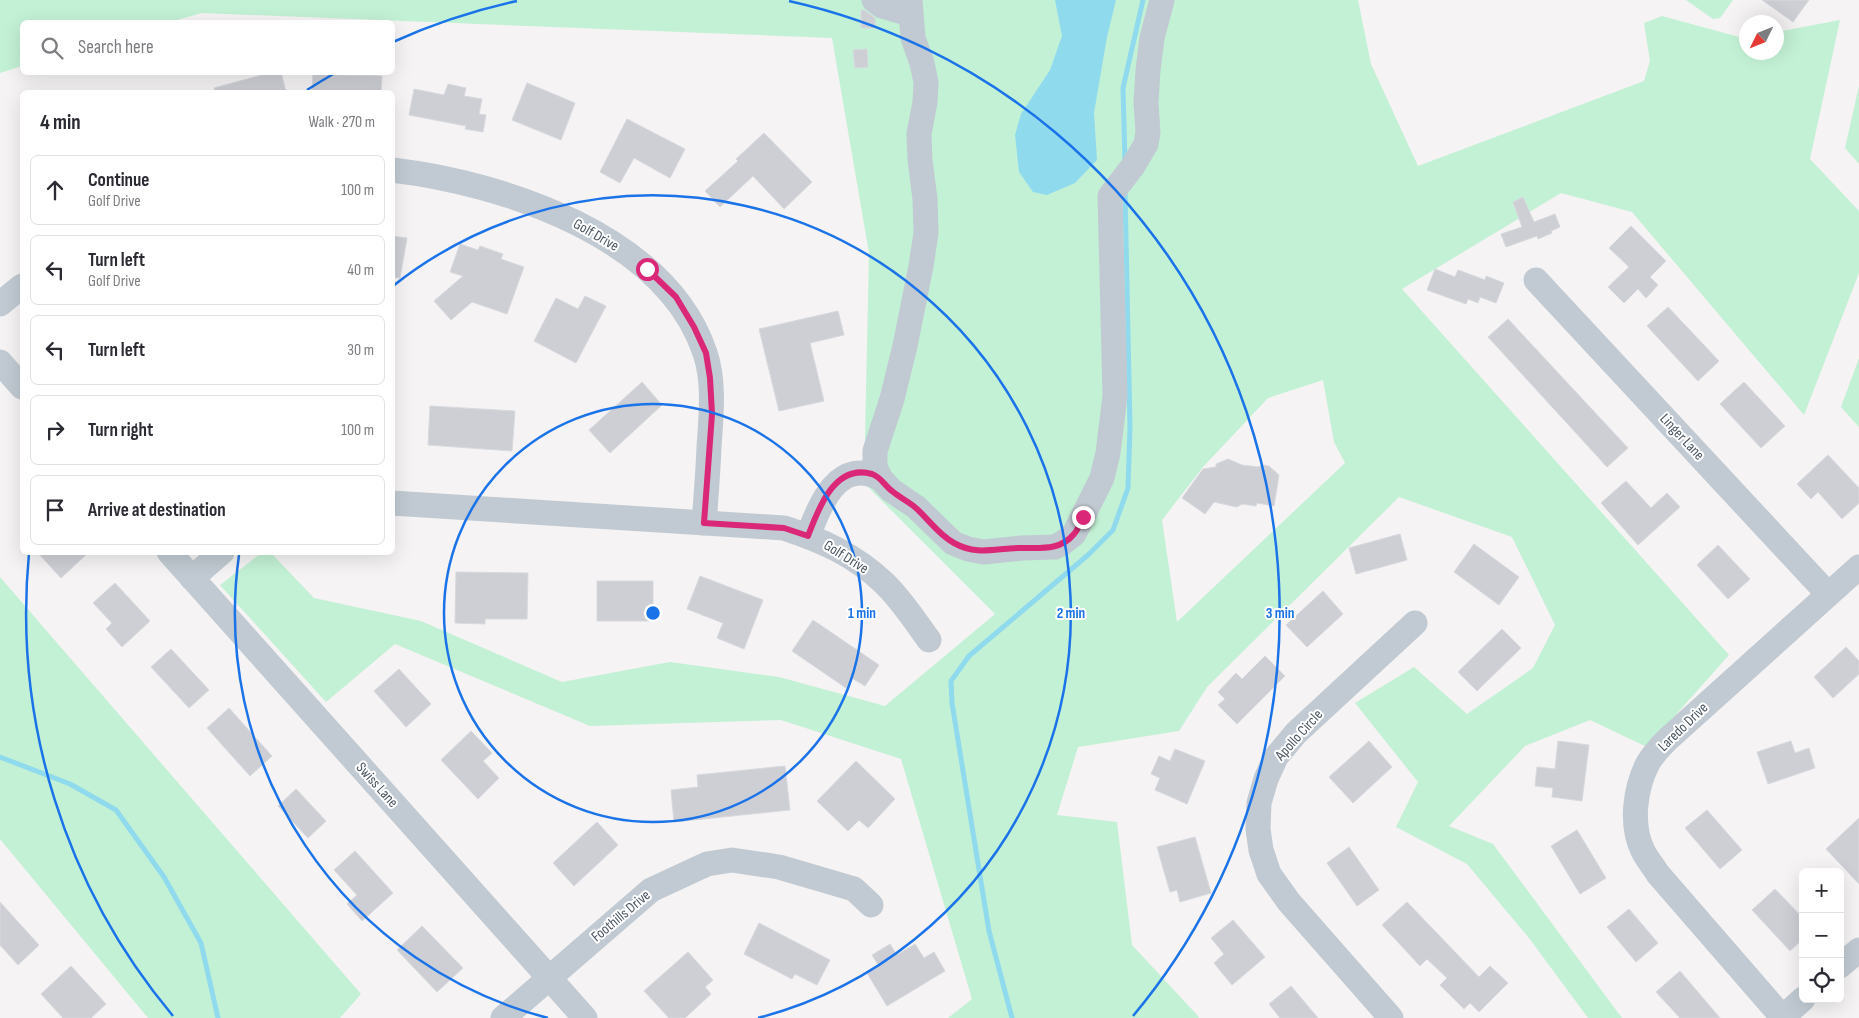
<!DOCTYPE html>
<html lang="en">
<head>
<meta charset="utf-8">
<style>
  body { margin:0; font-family:"Sofia Sans Condensed",sans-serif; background:#f7f7f7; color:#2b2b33 }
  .controls { position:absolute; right:15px; bottom:15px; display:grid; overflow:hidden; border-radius:8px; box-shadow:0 5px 20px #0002 }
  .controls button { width:45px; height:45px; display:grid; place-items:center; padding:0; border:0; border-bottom:1px solid #e1e1e2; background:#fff; color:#2b2b33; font:25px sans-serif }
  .compass { position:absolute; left:1739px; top:15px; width:45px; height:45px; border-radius:50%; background:#fff; box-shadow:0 5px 20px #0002; rotate:227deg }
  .stop { position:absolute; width:15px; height:15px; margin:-11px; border:4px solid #db2777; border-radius:50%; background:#fff }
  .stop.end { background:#db2777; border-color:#fff; box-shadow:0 1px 5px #0008 }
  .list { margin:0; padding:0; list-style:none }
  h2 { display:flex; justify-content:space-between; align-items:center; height:65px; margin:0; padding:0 20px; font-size:21px }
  h2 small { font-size:16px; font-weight:400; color:#7c7c81 }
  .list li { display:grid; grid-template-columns:32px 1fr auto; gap:15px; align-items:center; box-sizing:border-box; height:70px; margin:0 10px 10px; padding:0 10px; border:1px solid #e1e1e2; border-radius:8px }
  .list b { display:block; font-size:19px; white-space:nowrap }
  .list p { margin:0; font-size:16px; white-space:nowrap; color:#7c7c81 }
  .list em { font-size:16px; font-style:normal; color:#7c7c81 }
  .icon { flex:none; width:28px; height:28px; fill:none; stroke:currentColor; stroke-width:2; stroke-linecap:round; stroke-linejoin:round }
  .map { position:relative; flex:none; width:1859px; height:1018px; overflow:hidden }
  .search { position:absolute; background:#fff; box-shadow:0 5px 20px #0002; left:20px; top:20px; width:375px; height:55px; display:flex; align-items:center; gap:12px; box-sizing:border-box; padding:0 18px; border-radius:8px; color:#7c7c81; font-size:19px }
  .panel { position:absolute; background:#fff; box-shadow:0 5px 20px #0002; left:20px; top:90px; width:375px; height:465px; border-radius:8px }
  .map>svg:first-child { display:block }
</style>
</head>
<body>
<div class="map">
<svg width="1859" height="1018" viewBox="0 0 1859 1018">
  <rect width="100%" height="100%" fill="#f5f3f3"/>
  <g fill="#c3f1d5" fill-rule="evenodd">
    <path d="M0,0H1358L1371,64L1418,166L1644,81L1650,61L1644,23L1662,16L1743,38L1746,37V52H1776L1777,32L1840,20L1810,159L1859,211V273L1804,415L1632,212L1561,193L1402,289L1729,655L1647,747L1590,720L1525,746L1449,826L1493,844L1622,1018H1588L1529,938L1467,864L1396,827L1418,782L1355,703L1414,667L1467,714L1533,668L1555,625L1512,537L1399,497L1207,687L1179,731L1078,747L1057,815L1117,822L1132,945L1199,1017L1198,1018H948L972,999L901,759L781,720L590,726L395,644L326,702L220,585L261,553H271L314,598L421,621L562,682L670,662L779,677L885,706L995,614L864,483L869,253L832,38L202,13L170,22H22V66L0,73ZM1323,380L1334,442L1345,463L1177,622L1162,520L1203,467L1268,398Z"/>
    <polygon points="1686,0 1733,0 1720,18 1713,19"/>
    <polygon points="1859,86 1859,164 1845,148"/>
    <polygon points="1859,358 1859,427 1841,407"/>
    <polygon points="0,577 361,994 340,1018 148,1018 0,839"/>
  </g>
  <polygon fill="#90daee" points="1055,0 1116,0 1107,37 1094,113 1097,160 1075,183 1047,195 1033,192 1019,172 1015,135 1021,114 1050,70 1062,36"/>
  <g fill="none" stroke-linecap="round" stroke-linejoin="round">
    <g stroke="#90daee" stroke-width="5">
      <polyline points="1125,162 1123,88 1143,0"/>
      <polyline points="0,757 70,784 116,810 164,877 201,943 218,1018"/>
      <polyline points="1012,1018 989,931 952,703 951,681 969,656 1088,555 1113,530 1128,488 1130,427 1125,191"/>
    </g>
  </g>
  <g fill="#cdcfd5" stroke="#d7d9de">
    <polygon points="1762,0 1809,0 1793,22"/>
    <polygon points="861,10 864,10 875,18 875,28 861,28"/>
    <polygon points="867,49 868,67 855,68 853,50"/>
    <polygon points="273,72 281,72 286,92 215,92 214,88"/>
    <polygon points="313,72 338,72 338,75 382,76 381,92 312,92"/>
    <polygon points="527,83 575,103 561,140 512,120"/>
    <polygon points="448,84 466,88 464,96 482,99 479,114 486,115 483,132 465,129 466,126 409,115 414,89 444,95"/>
    <polygon points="627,119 685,149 670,178 634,158 620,183 600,172"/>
    <polygon points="764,133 812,182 784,209 753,176 720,207 705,191 738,161 736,159"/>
    <polygon points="1523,197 1534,222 1555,214 1560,227 1551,231 1552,233 1538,239 1537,236 1506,247 1501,234 1522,227 1513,202"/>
    <polygon points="1631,226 1666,261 1650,277 1658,285 1646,298 1638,289 1624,303 1608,287 1629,267 1609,248"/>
    <polygon points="392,236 407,238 400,278 392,277"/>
    <polygon points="460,244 478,250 480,246 503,254 501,259 524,267 507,314 472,302 451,320 434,301 463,276 450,272"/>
    <polygon points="1435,269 1455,277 1458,270 1485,280 1486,276 1504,283 1496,303 1480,297 1478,303 1468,299 1466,304 1427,290"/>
    <polygon points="585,296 606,306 576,363 534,341 556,298 578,309"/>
    <polygon points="1668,307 1719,361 1698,381 1647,326"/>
    <polygon points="838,311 844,335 810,343 824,401 779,411 759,329"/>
    <polygon points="1508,319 1628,448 1607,467 1488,337"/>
    <polygon points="642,382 662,405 610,453 589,430"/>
    <polygon points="1744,382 1785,426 1761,448 1720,404"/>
    <polygon points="430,406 515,411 512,451 428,445"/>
    <polygon points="1828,455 1859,488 1859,503 1842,519 1818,492 1811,499 1797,484"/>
    <polygon points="1228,459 1242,465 1258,467 1263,465 1269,466 1279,475 1274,506 1257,503 1256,506 1242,504 1237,507 1214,502 1205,514 1182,498 1203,469 1216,467 1216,464"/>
    <polygon points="1626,481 1651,508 1667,493 1680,507 1638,545 1601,503"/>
    <polygon points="1400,534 1407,560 1356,574 1349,548"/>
    <polygon points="1474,544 1519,577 1499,605 1454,572"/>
    <polygon points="1718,545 1750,579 1728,599 1697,565"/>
    <polygon points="37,552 89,552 61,578"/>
    <polygon points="456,572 528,573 527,619 485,619 485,624 455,623"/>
    <polygon points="700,576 763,600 744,649 717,638 723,623 687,609"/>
    <rect x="597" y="581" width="56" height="40"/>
    <polygon points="115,583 150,621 122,647 106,629 112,623 93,603"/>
    <polygon points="1323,591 1343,614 1307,647 1286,625"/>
    <polygon points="813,620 879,665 865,686 852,678 846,688 792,651"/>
    <polygon points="1502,629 1521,648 1477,691 1458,672"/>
    <polygon points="1846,647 1859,661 1859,674 1833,698 1814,677"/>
    <polygon points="171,649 209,690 189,708 151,667"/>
    <polygon points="1265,656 1285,676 1237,724 1218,705 1225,699 1218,692 1236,673 1242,679"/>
    <polygon points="399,669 431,704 406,727 374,691"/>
    <polygon points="229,708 272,756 250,776 207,728"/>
    <polygon points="471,731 492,753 483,761 499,778 478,799 441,760"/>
    <polygon points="1369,741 1392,767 1353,803 1329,777"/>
    <polygon points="1558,741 1589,745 1582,801 1552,797 1553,788 1535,786 1537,767 1555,769"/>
    <polygon points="1791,741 1795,753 1809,748 1815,768 1768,784 1757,752"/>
    <polygon points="1175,749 1205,761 1187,804 1155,790 1160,778 1151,774 1159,756 1170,761"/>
    <polygon points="856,761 895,799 868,828 859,820 848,831 817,801"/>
    <polygon points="785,766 790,810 674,822 671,790 698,787 697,775"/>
    <polygon points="296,789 326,821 308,838 278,806"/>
    <polygon points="1707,810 1742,850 1720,869 1685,828"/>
    <polygon points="1859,818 1859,884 1826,849"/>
    <polygon points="597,822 618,845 574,886 553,863"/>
    <polygon points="1577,830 1606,878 1580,894 1551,846"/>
    <polygon points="1195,837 1211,893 1180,902 1177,890 1170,892 1157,847"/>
    <polygon points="1349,847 1379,890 1357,906 1327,863"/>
    <polygon points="355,851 393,893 362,921 347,904 357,895 334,870"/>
    <polygon points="1775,889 1803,918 1803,939 1790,951 1752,910"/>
    <polygon points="0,902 39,945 18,965 0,945"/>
    <polygon points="1407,902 1479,977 1490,966 1508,983 1479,1012 1470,1003 1464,1009 1440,985 1447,978 1427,959 1420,966 1382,925"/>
    <polygon points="1629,909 1658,943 1636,962 1607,927"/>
    <polygon points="1233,920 1265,957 1232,985 1214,963 1224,954 1211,938"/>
    <polygon points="759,923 830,960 817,985 795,974 792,979 744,954"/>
    <polygon points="422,926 463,968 437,992 397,950"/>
    <polygon points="890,944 897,955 915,944 924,958 934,952 945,971 887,1006 867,973 879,966 872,955"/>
    <polygon points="688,952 713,980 705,987 711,994 685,1018 669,1018 644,991"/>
    <polygon points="71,966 106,1004 91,1018 63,1018 41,994"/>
    <polygon points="1680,971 1720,1018 1680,1018 1656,992"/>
    <polygon points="1291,986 1318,1018 1280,1018 1269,1004"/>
  </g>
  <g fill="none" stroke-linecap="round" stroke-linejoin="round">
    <g stroke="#c1cad2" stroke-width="25">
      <polyline points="874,0 882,6 910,14"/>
      <polyline points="910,0 913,38 922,63 926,82 925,102 919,134 920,160 925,199 926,233 921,266 905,346 892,399 875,451 875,467 881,479 891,490 916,507 953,543 968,549 984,552 1022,548 1055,547 1064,542 1074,534 1102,478 1108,453 1115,396 1110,196 1133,166 1146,144 1148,132 1146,103 1148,70 1152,38 1162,0"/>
      <path d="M392,170C503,183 666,236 705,353C715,382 711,417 709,447C708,472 706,498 704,523"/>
      <polyline points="1536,280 1828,594"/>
      <polyline points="0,304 22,286"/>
      <polyline points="0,362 22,387"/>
      <path d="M392,503L784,528C821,540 855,555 884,583C901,599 915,621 929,640"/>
      <path d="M808,536C820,505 838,456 881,479"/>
      <polyline points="169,552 585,1018"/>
      <polyline points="192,578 222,552"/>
      <polyline points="1840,966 1859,950"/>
      <polyline points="503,1018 651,890 707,864 732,860 779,867 854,889 871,905"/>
      <polyline points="1391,1018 1289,902 1269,874 1261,850 1258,829 1259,803 1266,779 1276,757 1296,733 1415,623"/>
      <polyline points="1782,1018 1803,999"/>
      <path d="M1783,1018L1658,874C1653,866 1647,859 1643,851C1630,825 1635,788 1648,763C1653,754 1661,746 1668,739L1859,567"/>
    </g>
  </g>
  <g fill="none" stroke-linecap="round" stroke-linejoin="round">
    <path stroke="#db2777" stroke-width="6" d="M647,269L676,297L694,327L706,353L710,378L712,414L704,523L784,528L808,536C818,510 834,463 872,474C881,477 885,486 892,491C900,498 910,502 917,509C929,520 939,535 954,543C979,557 998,547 1025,548C1042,548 1061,550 1074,534C1078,530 1080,523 1083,517"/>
  </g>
  <g fill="none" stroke="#1a73e8" stroke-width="2.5">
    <circle cx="653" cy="613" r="209"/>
    <path d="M548 1018A418 418 0 0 1 239 555M393 286A418 418 0 1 1 758 1018"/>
    <path d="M173 1016A627 627 0 0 1 29 553M307 90A627 627 0 0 1 335 73M393 42A627 627 0 0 1 517 1M789 1A627 627 0 0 1 1133 1016"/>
  </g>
  <g text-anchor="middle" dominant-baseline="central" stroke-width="4" stroke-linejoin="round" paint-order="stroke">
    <g font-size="15" fill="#4a5661" stroke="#fff">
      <text transform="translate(596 235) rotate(30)">Golf Drive</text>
      <text transform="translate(1682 437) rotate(47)">Linger Lane</text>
      <text transform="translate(846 557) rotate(32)">Golf Drive</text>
      <text transform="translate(1683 727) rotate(-44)">Laredo Drive</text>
      <text transform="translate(1299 735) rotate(-48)">Apollo Circle</text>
      <text transform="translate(377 785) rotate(48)">Swiss Lane</text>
      <text transform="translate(621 916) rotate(-40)">Foothills Drive</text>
    </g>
  </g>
  <circle cx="653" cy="613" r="8" fill="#1a73e8" stroke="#fff" stroke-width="2.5"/>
  <g font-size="15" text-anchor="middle" font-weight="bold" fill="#1a73e8" stroke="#fff" stroke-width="4" stroke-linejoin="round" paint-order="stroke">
    <text x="862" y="618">1 min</text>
    <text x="1071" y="618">2 min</text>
    <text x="1280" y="618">3 min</text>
  </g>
</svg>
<div class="controls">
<button>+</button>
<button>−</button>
<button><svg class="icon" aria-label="locate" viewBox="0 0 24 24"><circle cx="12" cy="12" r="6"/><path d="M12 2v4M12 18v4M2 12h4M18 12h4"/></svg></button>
</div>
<svg class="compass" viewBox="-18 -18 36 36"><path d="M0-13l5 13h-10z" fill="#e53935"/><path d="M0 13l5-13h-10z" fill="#7c7c81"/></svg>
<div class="stop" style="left:647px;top:269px"></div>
<div class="stop end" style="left:1083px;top:517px"></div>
<div class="search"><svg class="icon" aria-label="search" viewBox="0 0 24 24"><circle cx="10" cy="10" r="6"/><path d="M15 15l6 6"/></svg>Search here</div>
<section class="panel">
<h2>4 min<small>Walk · 270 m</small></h2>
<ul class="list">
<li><svg class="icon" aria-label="ahead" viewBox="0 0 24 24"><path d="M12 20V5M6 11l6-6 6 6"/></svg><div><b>Continue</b><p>Golf Drive</p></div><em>100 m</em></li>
<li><svg class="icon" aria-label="left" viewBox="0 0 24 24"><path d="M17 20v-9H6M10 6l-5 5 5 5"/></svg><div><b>Turn left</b><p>Golf Drive</p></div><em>40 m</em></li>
<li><svg class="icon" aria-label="left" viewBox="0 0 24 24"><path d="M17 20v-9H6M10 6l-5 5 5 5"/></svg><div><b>Turn left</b></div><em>30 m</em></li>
<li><svg class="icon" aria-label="right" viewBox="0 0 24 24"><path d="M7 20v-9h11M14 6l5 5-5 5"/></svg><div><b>Turn right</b></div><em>100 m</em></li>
<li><svg class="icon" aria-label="arrive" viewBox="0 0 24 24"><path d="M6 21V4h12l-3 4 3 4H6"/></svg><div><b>Arrive at destination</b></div></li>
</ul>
</section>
</div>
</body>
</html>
